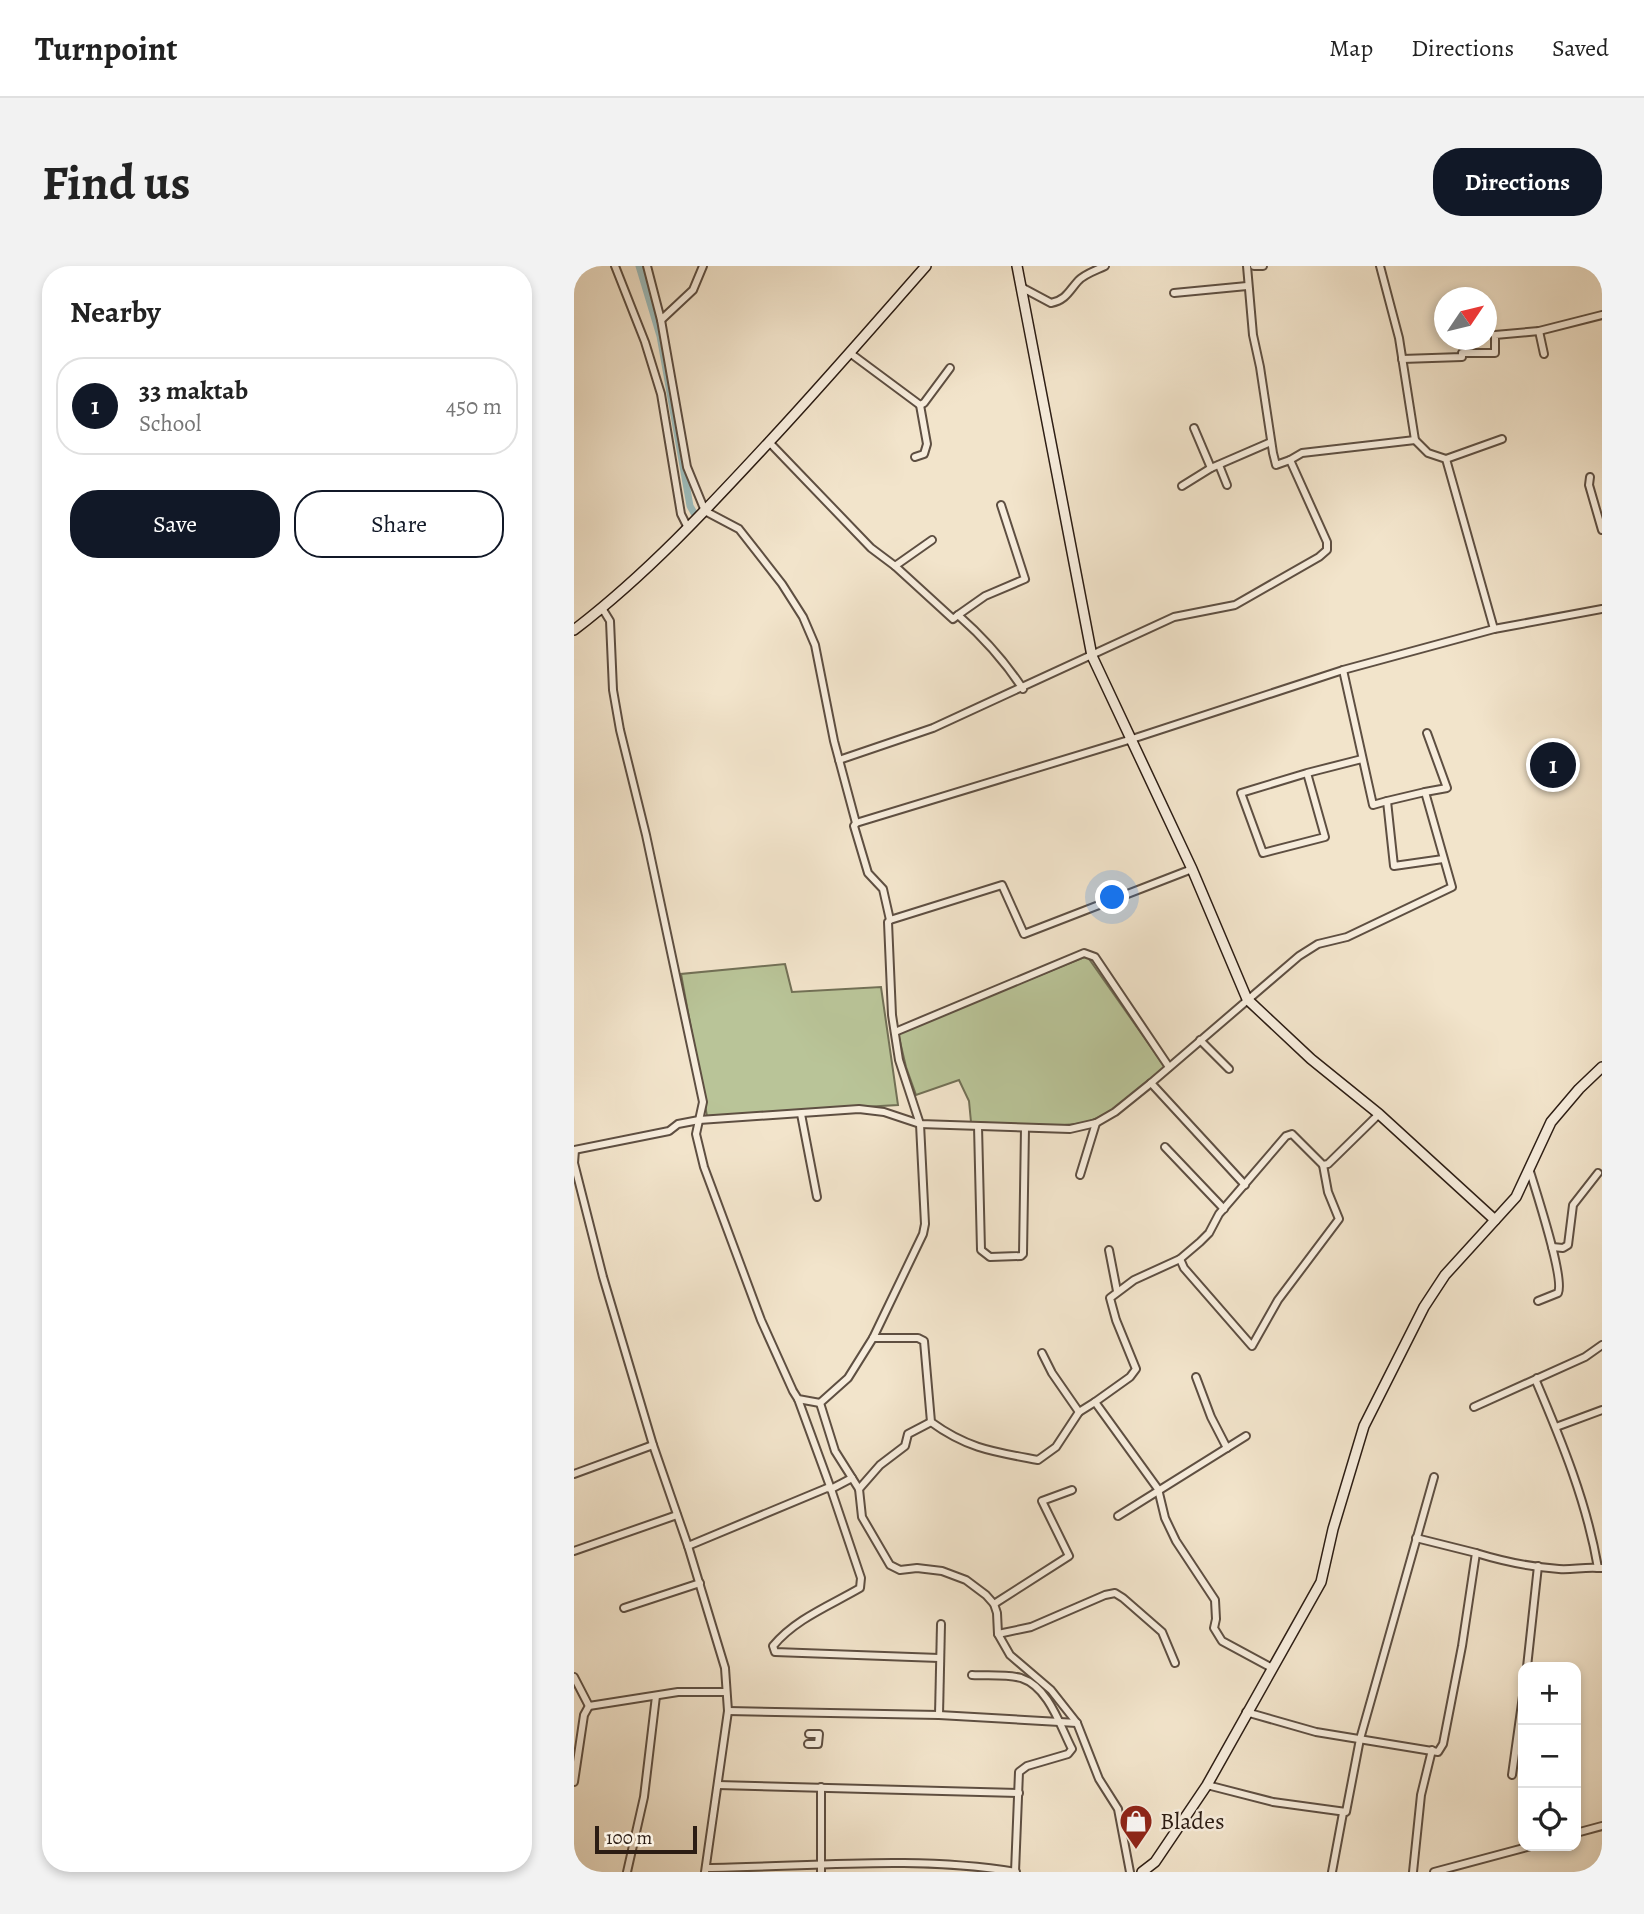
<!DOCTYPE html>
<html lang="en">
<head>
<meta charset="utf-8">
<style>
  body { margin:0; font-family:Alegreya,serif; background:#f2f2f2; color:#222 }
  .controls { position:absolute; right:21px; bottom:21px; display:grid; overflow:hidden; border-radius:14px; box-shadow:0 4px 10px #0003 }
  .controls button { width:63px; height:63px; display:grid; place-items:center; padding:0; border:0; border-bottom:2px solid #e0e0e0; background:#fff; color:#222; font:35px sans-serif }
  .compass { position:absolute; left:860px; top:21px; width:63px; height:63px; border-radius:50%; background:#fff; box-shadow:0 4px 10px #0003; rotate:55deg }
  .scale { position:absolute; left:21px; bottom:18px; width:102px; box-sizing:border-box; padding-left:7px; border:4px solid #2c1d14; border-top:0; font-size:19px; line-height:24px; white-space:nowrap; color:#2c1d14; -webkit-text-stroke:5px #f7eddd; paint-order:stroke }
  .you { position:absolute; left:539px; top:632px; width:24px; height:24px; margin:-18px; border:5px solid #fff; border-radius:50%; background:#1a73e8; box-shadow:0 0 0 10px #1a73e833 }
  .badge { display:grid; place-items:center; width:46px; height:46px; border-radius:50%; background:#111827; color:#fff; font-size:23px; font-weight:700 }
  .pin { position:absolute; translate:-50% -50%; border:4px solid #fff; box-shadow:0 2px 7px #0006 }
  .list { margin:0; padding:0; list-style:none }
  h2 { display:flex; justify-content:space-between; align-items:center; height:91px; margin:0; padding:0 28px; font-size:30px }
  h2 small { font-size:23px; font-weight:400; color:#767676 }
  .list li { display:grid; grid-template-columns:46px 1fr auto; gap:21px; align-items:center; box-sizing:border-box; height:98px; margin:0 14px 14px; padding:0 14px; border:2px solid #e0e0e0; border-radius:28px }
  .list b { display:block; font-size:26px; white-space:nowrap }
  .list p { margin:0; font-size:23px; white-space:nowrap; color:#767676 }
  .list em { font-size:23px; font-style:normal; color:#767676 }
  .actions { display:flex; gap:14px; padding:21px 28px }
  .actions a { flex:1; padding:16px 0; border:2px solid #111827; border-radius:28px; text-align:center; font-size:24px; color:#111827 }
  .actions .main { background:#111827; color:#fff }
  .icon { flex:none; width:38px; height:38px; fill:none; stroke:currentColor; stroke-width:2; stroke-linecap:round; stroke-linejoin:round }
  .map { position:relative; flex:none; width:1028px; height:1606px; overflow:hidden; border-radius:28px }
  header { display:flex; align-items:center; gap:42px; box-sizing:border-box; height:98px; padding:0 35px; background:#fff; border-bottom:2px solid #e0e0e0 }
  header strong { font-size:33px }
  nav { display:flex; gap:38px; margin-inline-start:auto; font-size:24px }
  .intro { display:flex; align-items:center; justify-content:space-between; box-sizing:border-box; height:168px; padding:0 42px }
  h1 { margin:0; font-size:49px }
  .button { padding:18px 32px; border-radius:28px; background:#111827; color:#fff; font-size:24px; font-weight:700 }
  main { display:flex; gap:42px; padding:0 42px }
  aside { flex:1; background:#fff; border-radius:28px; box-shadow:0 4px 10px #0003 }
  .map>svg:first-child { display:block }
</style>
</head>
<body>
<header>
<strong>Turnpoint</strong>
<nav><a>Map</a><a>Directions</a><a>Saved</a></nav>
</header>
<div class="intro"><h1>Find us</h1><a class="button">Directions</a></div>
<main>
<aside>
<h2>Nearby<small></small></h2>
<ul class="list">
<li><span class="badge">1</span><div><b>33 maktab</b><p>School</p></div><em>450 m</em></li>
</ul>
<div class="actions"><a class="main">Save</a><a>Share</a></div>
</aside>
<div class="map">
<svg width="1028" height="1606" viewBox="0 0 1028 1606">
  <rect width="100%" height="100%" fill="#f2e4cb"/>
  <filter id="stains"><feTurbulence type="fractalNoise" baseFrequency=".00286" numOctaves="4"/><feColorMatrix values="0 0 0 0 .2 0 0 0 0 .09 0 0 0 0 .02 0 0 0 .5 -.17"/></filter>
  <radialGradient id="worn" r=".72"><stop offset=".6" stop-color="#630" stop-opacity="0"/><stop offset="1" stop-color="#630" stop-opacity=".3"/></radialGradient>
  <g fill="#b9c498" stroke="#727056" stroke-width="2">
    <path d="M513,690L591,801C569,819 543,845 516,855C491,864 426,857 397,856L395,835L385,814L342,829L332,801L324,767Z"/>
    <polygon points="211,698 218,726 307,721 324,839 133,850 107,708"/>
  </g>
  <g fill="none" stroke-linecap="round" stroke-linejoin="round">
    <polyline stroke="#9dbdbd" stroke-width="7" points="65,0 86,70 116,240 120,247"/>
    <defs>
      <g id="street">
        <polyline points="41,0 71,76 87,128 107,248 114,262"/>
        <polyline points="73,0 87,54 119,24 129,0"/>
        <polyline points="673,0 679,69 686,101 699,187 702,199 716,194"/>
        <polyline points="680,0 689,0"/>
        <polyline points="806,0 825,72 841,174 854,187 872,193 920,363"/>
        <path d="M447,21L477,37C492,34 495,25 504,15C510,8 523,4 531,0"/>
        <polyline points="600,27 673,20"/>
        <polyline points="87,54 113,201 131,245 165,263 208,318 229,351 241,379 260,475 282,557 280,560 294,607 309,623 316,654 314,656 318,749 325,794 346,858 351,958 349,968 299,1072 274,1112 246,1137 261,1185 285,1223 288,1251 316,1299 326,1304 343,1302 368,1305 392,1314 412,1329 420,1338 423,1347 424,1368 436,1389 477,1424 503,1457 525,1513 544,1543 556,1606"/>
        <polyline points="965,65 970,88"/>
        <polyline points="276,87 346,139 350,137 376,102"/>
        <polyline points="828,93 888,91 888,87 921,87 921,69 965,65 1028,49"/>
        <polyline points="620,162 637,202"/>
        <polyline points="195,176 297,282 321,300"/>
        <polyline points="341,191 350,188 353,178 346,139"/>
        <polyline points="872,193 928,173"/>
        <polyline points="645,199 653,219"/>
        <polyline points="1016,211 1015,219 1028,264"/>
        <polyline points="608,220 637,202 697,176"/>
        <path d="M358,274L321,300L379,353L384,349C409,371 430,394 449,423"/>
        <polyline points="28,342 36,355 39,424 46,464 72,569 129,836 122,868 130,901 187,1054 219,1125 224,1133 246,1137"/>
        <polyline points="384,349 411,330 451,313 427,239"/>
        <polyline points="769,404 799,539 813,535 820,600 869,593"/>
        <polyline points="265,494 359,462 600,351 661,339 745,291 753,284 753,276 716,194 728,187 841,174"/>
        <polyline points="733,507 751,571 689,587 667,527 733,507 788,493"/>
        <polyline points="851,526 873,522 853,467"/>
        <polyline points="282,557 558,473 769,404 920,363 1028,343"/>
        <polyline points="316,654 428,619 450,668 618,603"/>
        <polyline points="321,766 510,687 521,691 595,801"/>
        <polyline points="626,774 655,803"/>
        <polyline points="577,817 671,919"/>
        <polyline points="227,848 243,931"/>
        <polyline points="404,860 407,984 416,991 447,990 449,988 451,862"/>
        <polyline points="591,881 650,943"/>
        <polyline points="0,884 95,865 104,858 125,854 285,843 310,846 346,858 496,863 522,857 541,846 577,817 725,690 744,678 773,671 878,621 851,526 813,535"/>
        <polyline points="1,884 0,897 29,1011 79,1179 114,1280 151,1402 154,1445 131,1606"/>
        <path d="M955,902C961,923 991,1012 984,1027L964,1035"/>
        <polyline points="506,909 522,857"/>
        <polyline points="978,981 989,982 994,979 999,939 1024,907"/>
        <polyline points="535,984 543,1025"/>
        <polyline points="606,993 610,1002 678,1080 704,1034 765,953 754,926 749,899"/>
        <path d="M299,1072H344L350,1075L357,1156C394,1183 421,1186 464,1194L482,1181L505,1146"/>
        <polyline points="468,1087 478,1107 505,1146 521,1136"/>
        <polyline points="622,1111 637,1151 653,1182"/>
        <path d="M963,1112L962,1115C988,1176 1013,1237 1024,1302H1028"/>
        <polyline points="224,1133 257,1223 278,1212"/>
        <polyline points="900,1141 1011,1091 1028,1079"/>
        <polyline points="982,1161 1028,1144"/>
        <polyline points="0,1208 79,1179"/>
        <polyline points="285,1223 306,1199 331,1180 334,1168 357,1156"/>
        <polyline points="544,1250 672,1170"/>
        <path d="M114,1280L253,1222L257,1223L287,1312L286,1322C257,1339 221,1353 199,1380L201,1386L365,1392"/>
        <polyline points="0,1285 103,1249"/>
        <path d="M902,1287C928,1295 956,1301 985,1303C997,1304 1010,1301 1024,1302"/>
        <polyline points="420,1338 495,1290 468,1235 498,1224"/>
        <polyline points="50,1342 126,1317"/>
        <polyline points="424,1368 457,1361 531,1329 541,1327 549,1332 588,1366 601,1397"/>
        <polyline points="953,1401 964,1300"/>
        <polyline points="698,1402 648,1375 640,1362 642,1353 641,1334 602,1275 591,1252 584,1223 521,1136 556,1111 562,1103 542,1054 536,1032 560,1014 606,993 626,976 635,967 645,948 712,870 718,868 749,899 754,898 805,848"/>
        <path d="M398,1409C413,1410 433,1408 447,1412C475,1421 486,1460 498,1483L494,1488L453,1500L445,1506L441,1606"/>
        <polyline points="0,1411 15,1440 104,1426 152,1426"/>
        <polyline points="154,1445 365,1449 503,1457"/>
        <polyline points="672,1446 742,1466 864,1486 869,1478 888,1380 902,1287 842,1272"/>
        <polyline points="365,1449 367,1358"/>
        <polyline points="234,1478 244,1478 245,1468 235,1468"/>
        <polyline points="938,1509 949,1430"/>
        <polyline points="0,1516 10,1449 15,1440"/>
        <polyline points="144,1519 445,1527"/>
        <polyline points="633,1519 699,1536 772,1546 786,1473 860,1211"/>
        <polyline points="1002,1567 1028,1560"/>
        <path d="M132,1602C235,1601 339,1589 442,1606"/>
        <polyline points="53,1606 70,1531 82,1430"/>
        <polyline points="247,1606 247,1521"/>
        <polyline points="758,1606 769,1547"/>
        <polyline points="839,1606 847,1529 858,1484"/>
        <polyline points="860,1606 957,1580"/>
      </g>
      <g id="secondary">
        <polyline points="443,0 518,390 618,603 673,733 737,793 805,848 921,954"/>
        <path d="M0,364C73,308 134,242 196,175C249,118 300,59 352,0"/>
        <polyline points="568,1606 581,1596 633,1519 747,1316 759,1263 790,1160 850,1041 871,1009 942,931 977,856 1005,823 1028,801"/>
      </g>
    </defs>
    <use href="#street" stroke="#5e4f42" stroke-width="10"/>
    <use href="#secondary" stroke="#2c1d14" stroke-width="12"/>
    <use href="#street" stroke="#f7eddd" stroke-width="6"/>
    <use href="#secondary" stroke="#f7eddd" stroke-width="9"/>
  </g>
  <defs>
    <symbol id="shop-pin" viewBox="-11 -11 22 30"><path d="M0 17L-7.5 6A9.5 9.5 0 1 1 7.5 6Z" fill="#8f2418" stroke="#f7eddd"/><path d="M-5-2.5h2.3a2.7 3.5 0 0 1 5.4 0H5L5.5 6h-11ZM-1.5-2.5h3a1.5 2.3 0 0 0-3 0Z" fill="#fff"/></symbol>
  </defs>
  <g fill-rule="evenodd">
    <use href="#shop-pin" x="543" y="1536" width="38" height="52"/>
  </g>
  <g text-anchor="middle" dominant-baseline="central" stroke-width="5" stroke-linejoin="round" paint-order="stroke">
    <g font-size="24" fill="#2c1d14" stroke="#f7eddd" text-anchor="start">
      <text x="586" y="1555">Blades</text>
    </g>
  </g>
  <rect width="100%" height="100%" filter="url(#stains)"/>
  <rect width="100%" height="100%" fill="url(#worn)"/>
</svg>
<div class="controls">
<button>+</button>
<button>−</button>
<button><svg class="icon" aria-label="locate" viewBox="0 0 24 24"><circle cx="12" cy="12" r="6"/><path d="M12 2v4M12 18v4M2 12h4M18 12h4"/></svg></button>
</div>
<svg class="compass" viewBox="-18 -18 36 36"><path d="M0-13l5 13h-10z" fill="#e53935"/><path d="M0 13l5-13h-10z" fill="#767676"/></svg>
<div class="scale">100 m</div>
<div class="you"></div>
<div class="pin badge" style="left:979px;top:499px">1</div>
</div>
</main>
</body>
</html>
